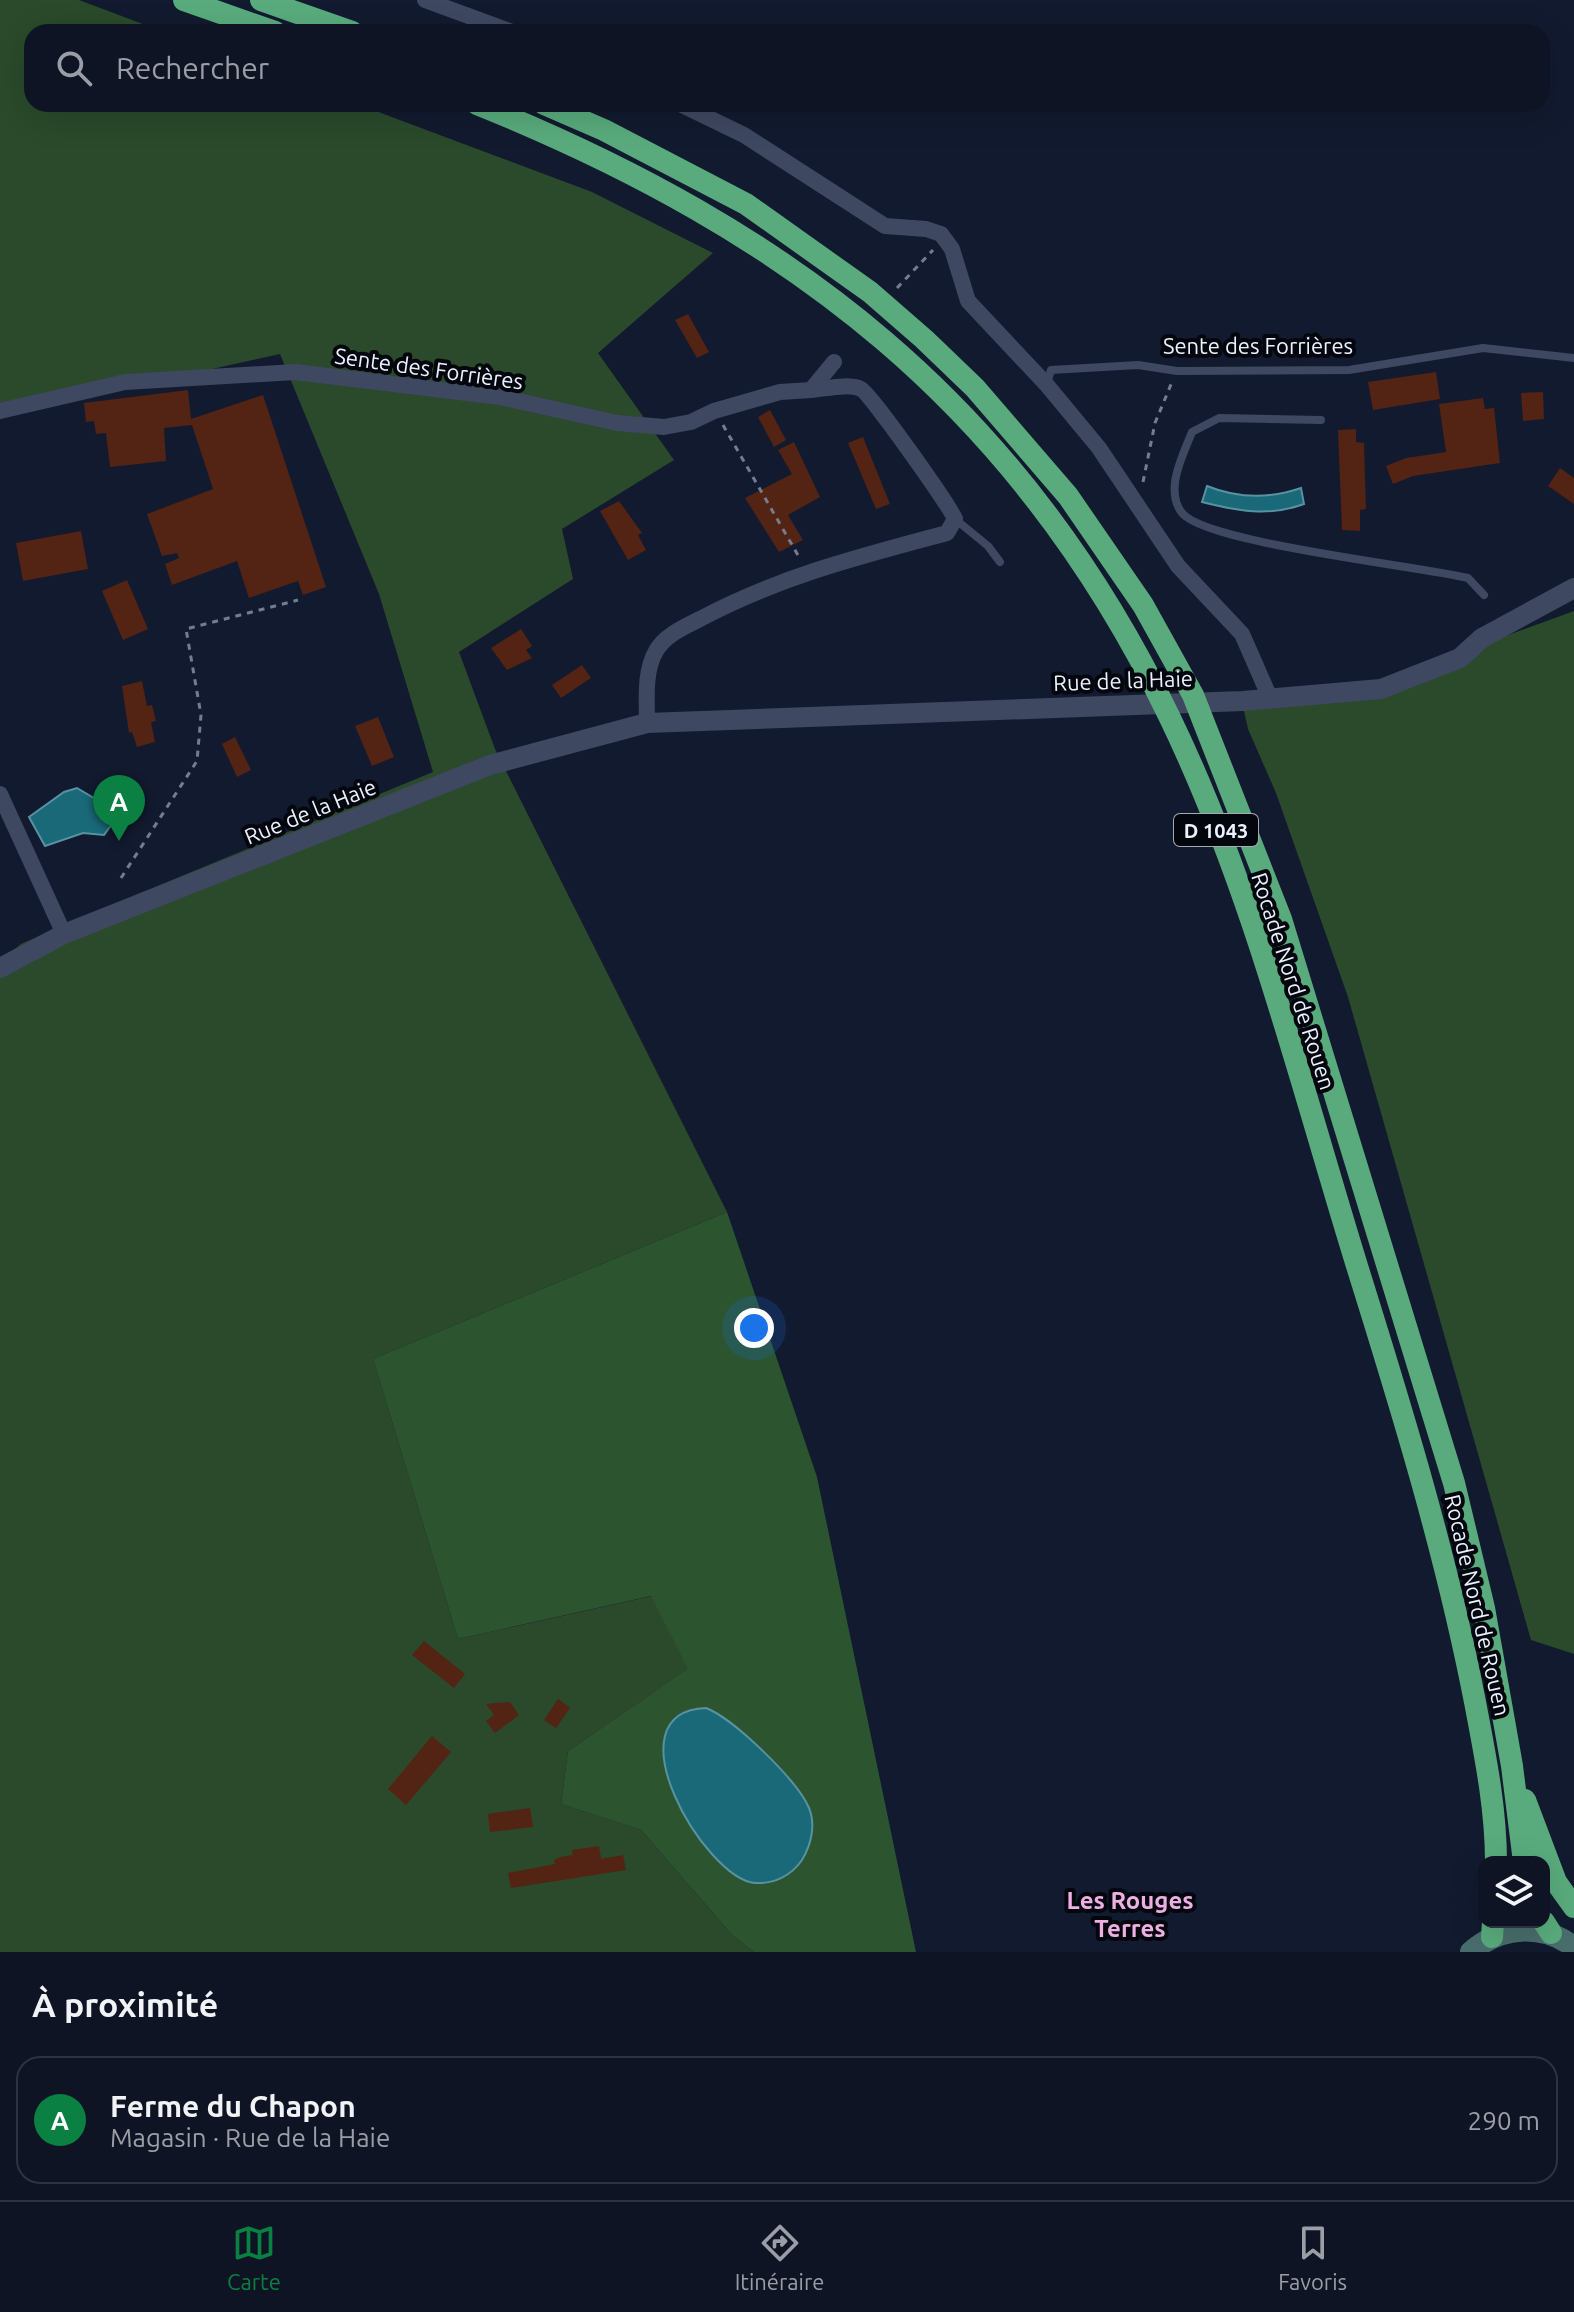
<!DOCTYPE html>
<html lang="fr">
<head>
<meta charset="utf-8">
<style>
  body { margin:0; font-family:Ubuntu,sans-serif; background:#171d2b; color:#f1f3f6 }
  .controls { position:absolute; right:24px; bottom:24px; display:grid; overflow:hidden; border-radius:16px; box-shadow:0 8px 32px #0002 }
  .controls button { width:72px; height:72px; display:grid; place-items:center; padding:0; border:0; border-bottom:2px solid #2e3341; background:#0e1423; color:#f1f3f6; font:40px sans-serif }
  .you { position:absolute; left:754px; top:1328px; width:28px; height:28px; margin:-20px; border:6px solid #fff; border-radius:50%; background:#1a73e8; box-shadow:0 0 0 12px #1a73e833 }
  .badge { display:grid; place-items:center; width:52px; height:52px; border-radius:50%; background:#0b8043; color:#fff; font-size:26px; font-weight:700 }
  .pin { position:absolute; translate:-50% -66px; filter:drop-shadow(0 2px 4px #0008) }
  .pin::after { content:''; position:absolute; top:42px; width:28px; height:24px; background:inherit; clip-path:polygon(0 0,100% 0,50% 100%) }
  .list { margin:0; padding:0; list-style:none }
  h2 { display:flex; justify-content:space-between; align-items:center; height:104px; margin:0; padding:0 32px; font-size:34px }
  h2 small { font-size:26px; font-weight:400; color:#9b9ea6 }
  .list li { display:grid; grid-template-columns:52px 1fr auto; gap:24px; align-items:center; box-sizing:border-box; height:128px; margin:0 16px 16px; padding:0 16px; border:2px solid #2e3341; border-radius:24px }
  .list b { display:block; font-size:30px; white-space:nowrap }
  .list p { margin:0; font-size:26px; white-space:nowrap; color:#9b9ea6 }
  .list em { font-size:26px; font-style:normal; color:#9b9ea6 }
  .icon { flex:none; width:44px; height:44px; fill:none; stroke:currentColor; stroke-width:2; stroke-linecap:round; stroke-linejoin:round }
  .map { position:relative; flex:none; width:1574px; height:1952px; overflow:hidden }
  .search { position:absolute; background:#0e1423; box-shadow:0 8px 32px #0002; left:24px; right:24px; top:24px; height:88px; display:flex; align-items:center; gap:20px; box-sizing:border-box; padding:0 28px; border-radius:24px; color:#9b9ea6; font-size:30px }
  .sheet { height:248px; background:#0e1423 }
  nav { display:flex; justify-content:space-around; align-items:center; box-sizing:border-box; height:112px; border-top:2px solid #2e3341; background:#0e1423; font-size:22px; color:#9b9ea6 }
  nav a { display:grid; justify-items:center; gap:4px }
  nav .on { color:#0b8043 }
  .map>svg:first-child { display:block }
</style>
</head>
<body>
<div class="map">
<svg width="1574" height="1952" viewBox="0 0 1574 1952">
  <rect width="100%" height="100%" fill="#121a2f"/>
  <g fill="#2a4a2b">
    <polygon points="0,0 79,0 164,32 32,32 32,104 357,104 592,192 713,253 598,353 674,460 562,529 573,579 459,652 495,749 727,1212 373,1359 458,1639 652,1596 689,1669 568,1751 561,1804 641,1830 733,1936 754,1952 0,1952 0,961 21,944 73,921 433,772 379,594 280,354 0,416"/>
    <polygon points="1574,611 1574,1654 1531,1640 1348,997 1276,793 1248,729 1241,697 1368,686"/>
  </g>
  <polygon fill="#2c542f" points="727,1212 817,1477 916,1952 754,1952 733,1936 641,1830 561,1804 568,1751 688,1669 651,1596 458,1639 373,1359"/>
  <g fill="#196978" stroke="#5892a0" stroke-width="2">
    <path d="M1207,486C1239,499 1269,499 1301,488L1304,504C1269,517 1237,511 1202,502Z"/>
    <polygon points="77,788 109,807 114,821 104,835 83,833 45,846 29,817 64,792"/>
    <path d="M706,1708C733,1718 798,1781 809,1808C816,1825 811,1845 802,1860C791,1876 774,1884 755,1883C705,1879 607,1712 706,1708Z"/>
  </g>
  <g fill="#532313">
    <polygon points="688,314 709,352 697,358 675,320"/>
    <polygon points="1436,372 1440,399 1373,410 1368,382"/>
    <polygon points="188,390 191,419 263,395 326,587 303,595 298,581 249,598 237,561 172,585 165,564 179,558 177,553 162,556 147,514 213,489 192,425 164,428 166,461 110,467 106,433 96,434 94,421 86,422 84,403"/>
    <polygon points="1543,392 1544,419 1523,421 1521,393"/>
    <polygon points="1483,398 1485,409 1494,408 1500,463 1413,476 1393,484 1386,466 1406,458 1446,452 1439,404"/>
    <polygon points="770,410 786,440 774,447 758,417"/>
    <polygon points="1356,429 1356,442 1364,443 1366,509 1360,510 1360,531 1342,530 1338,430"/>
    <polygon points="863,437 890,504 876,509 848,443"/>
    <polygon points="794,442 820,497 788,515 803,540 779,552 745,498 792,474 778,450"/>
    <polygon points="1560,468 1574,478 1574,504 1548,486"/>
    <polygon points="619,501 642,533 638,535 646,550 628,560 600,511"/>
    <polygon points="81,531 88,569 23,581 16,543"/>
    <polygon points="127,580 148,629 123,640 102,591"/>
    <polygon points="521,629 532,646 526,650 532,658 507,670 491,648"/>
    <polygon points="582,665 591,678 561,698 552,685"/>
    <polygon points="142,681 147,706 152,705 156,721 151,722 155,742 137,747 132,732 129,733 122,686"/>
    <polygon points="378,717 394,757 372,766 355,726"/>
    <polygon points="235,737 251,770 237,777 222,744"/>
    <polygon points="424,1641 465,1674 454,1688 412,1655"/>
    <polygon points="558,1699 570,1708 556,1728 544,1720"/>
    <polygon points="510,1702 519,1715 495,1733 486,1721 494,1715 486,1704"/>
    <polygon points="432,1736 451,1752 406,1805 388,1789"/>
    <polygon points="530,1808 533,1827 490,1832 488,1814"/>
    <polygon points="599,1846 601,1859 623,1855 626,1870 511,1888 508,1873 555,1864 554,1860 560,1857 573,1855 572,1850"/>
  </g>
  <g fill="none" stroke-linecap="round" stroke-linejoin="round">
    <g stroke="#757c8d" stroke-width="3" stroke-dasharray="6 6" stroke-linecap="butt">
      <polyline points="897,288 933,250"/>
      <polyline points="723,425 799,557"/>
      <polyline points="1143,482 1155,423 1172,382"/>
      <polyline points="121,878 197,761 201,715 186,629 298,600"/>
    </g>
    <g stroke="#3e4861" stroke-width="8">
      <polyline points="1047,383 1051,370 1138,365 1177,371 1349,370 1483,348 1574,358"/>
      <path d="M1321,420L1219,418L1192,432C1183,455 1164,490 1182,513C1206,543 1418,566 1468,578L1484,595"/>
      <polyline points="955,519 988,546 1000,562"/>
    </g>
    <g stroke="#3e4861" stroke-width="16">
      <polyline points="425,0 512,32"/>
      <polyline points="680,104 744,135 885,226 926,229 941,234 952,249 968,301 1046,384 1099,448 1178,566 1242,634 1270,698"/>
      <polyline points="0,411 125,382 295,372 500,397 617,423 664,427 691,422 714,411 780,392 811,390 834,362"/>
      <path d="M647,723C647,700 644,671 656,651C665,635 684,627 700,619C778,577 861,556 947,533L955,519C949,505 870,393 861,389C847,383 826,389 811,390"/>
      <polyline points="0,794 64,934"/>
    </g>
    <polyline stroke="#3e4861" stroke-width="20" points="0,968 64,934 490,765 647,723 1243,701 1381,689 1460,658 1482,638 1574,588"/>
    <path stroke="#486d6c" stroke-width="22" d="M1471,1952C1500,1926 1542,1923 1574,1947"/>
    <g stroke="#59ab7d" stroke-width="22">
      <polyline points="184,0 275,32"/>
      <polyline points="261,0 352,32"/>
      <path d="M477,104C791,231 1019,405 1169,716C1253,889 1300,1082 1357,1266C1402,1410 1446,1553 1475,1702C1485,1755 1496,1808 1496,1862"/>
      <polyline points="544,104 604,130 746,204 870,292 924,339 975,388 1068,496 1143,605 1193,695 1281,919 1454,1483 1484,1608 1512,1766 1524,1862"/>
      <polyline points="1525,1800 1556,1882 1574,1907"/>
      <polyline points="1544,1922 1551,1933"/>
      <polyline points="1492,1937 1493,1922"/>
    </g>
  </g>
  <g text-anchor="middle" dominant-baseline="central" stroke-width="8" stroke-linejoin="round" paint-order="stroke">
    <rect fill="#04060e" stroke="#a6aab5" stroke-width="2" x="1174" y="814" width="84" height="32" rx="6"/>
    <g font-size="20" font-weight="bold" fill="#ebf1fd">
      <text x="1216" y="830">D 1043</text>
    </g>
    <g font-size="22" fill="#ebf1fd" stroke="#04060e">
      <text x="1258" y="345">Sente des Forrières</text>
      <text transform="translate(429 368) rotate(8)">Sente des Forrières</text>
      <text transform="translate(1123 680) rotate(-2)">Rue de la Haie</text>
      <text transform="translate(310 811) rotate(-22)">Rue de la Haie</text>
      <text transform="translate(1294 981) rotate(72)">Rocade Nord de Rouen</text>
      <text transform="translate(1478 1605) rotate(77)">Rocade Nord de Rouen</text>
    </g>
    <g font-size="24" font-weight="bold" fill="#eeafe3" stroke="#04060e">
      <text x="1130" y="1900">Les Rouges<tspan x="1130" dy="28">Terres</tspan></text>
    </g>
  </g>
</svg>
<div class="controls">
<button><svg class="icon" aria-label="layers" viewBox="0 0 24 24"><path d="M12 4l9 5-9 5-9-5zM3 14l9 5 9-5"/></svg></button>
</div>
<div class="you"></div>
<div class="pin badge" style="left:119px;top:841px">A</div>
<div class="search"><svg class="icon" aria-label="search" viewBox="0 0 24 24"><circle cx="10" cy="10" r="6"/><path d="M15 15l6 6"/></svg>Rechercher</div>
</div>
<section class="sheet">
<h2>À proximité<small></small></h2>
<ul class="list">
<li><span class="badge">A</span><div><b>Ferme du Chapon</b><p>Magasin · Rue de la Haie</p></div><em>290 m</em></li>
</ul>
</section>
<nav>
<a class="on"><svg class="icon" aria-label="map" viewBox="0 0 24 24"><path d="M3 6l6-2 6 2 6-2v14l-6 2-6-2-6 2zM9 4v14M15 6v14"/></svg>Carte</a>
<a><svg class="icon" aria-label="directions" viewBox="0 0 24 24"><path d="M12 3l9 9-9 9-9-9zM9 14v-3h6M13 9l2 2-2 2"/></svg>Itinéraire</a>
<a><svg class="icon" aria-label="saved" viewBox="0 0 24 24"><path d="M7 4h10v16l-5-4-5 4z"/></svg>Favoris</a>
</nav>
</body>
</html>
